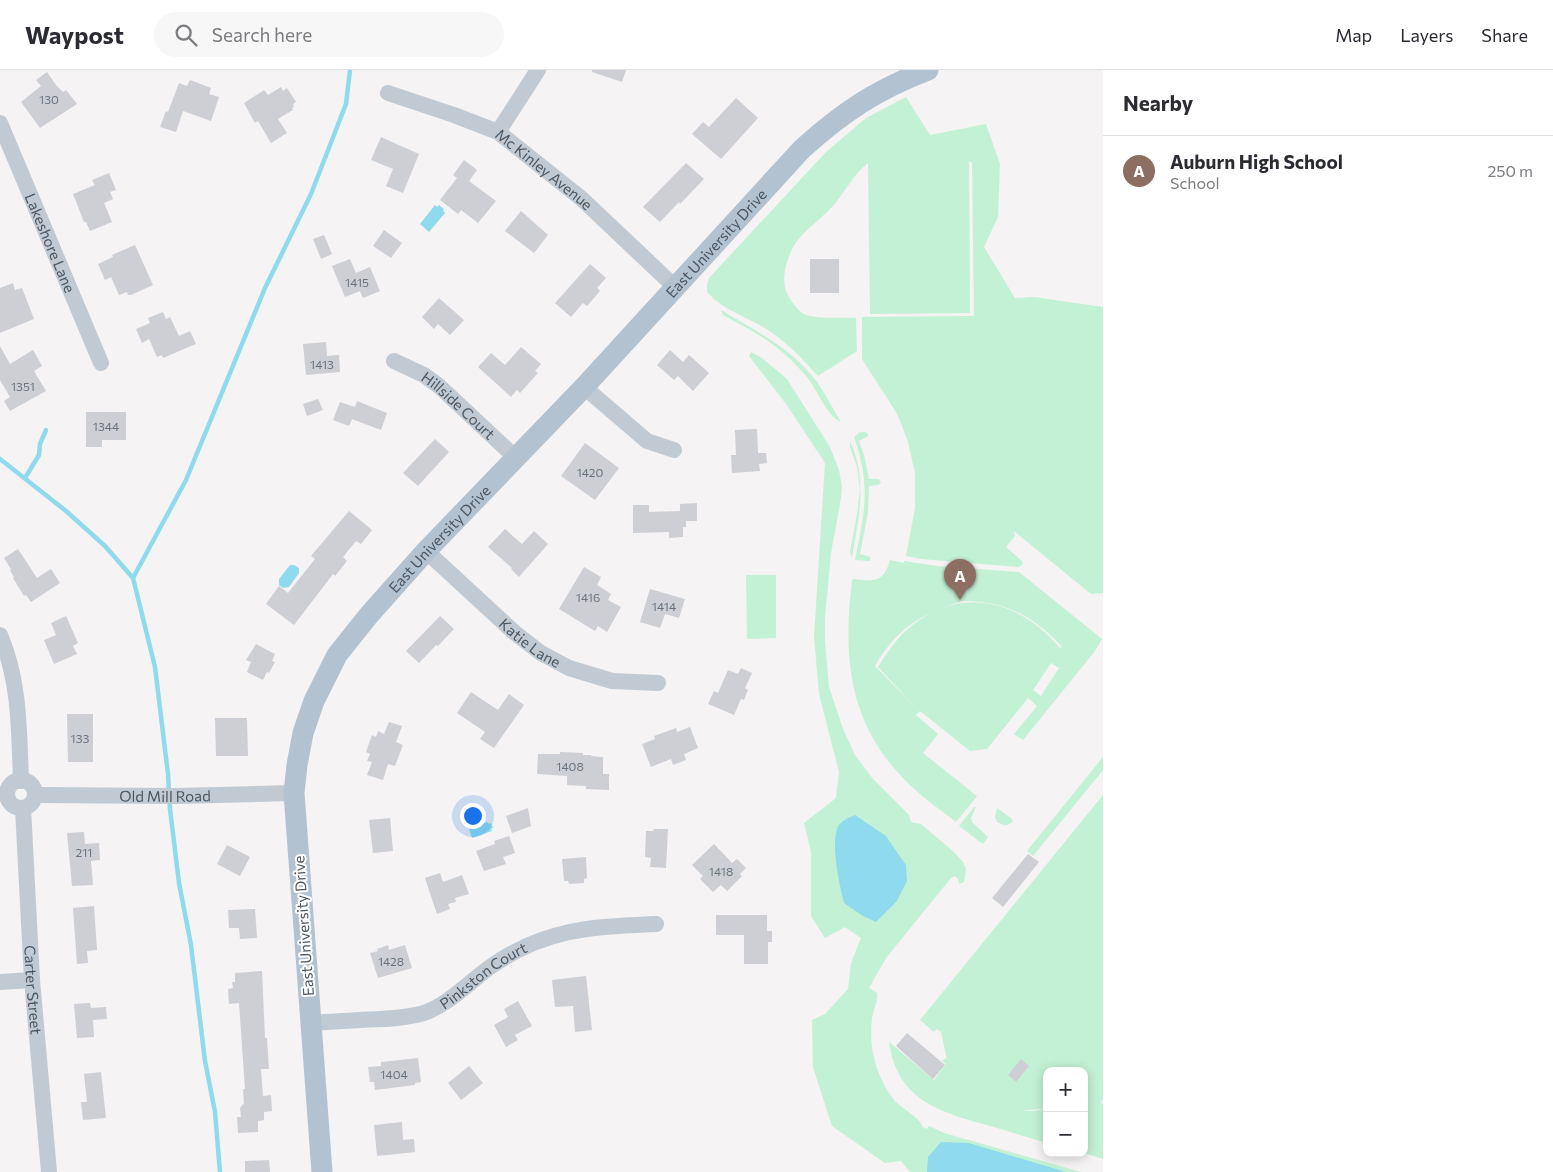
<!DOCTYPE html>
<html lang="en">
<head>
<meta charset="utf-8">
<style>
  body { margin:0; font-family:Commissioner,sans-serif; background:#f7f7f7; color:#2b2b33 }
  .controls { position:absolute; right:15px; bottom:15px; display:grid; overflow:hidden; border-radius:10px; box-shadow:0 2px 12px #0003 }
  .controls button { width:45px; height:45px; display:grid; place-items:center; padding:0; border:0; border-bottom:1px solid #e1e1e2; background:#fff; color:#2b2b33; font:25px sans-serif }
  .you { position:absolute; left:472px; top:745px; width:18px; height:18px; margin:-12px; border:4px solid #fff; border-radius:50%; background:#1a73e8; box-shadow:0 0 0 8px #1a73e833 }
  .badge { display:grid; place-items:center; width:32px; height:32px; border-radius:50%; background:#1a73e8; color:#fff; font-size:16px; font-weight:700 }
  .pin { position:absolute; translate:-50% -41px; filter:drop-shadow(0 1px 2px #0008) }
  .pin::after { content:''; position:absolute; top:26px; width:18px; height:15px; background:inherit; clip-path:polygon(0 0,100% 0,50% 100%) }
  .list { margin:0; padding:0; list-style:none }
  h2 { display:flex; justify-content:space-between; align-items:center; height:65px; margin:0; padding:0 20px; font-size:21px }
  h2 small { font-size:16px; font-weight:400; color:#7c7c81 }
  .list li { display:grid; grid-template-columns:32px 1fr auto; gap:15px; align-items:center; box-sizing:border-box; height:70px; padding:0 20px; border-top:1px solid #e1e1e2 }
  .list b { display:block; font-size:19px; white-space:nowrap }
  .list p { margin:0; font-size:16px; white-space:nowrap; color:#7c7c81 }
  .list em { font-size:16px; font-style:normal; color:#7c7c81 }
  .icon { flex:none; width:28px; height:28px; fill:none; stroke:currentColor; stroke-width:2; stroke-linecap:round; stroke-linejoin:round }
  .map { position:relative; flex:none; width:1103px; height:1102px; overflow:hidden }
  header { display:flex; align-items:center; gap:30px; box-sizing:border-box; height:70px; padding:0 25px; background:#fff; border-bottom:1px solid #e1e1e2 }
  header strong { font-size:24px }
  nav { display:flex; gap:28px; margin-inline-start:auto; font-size:18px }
  .search { width:350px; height:45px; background:#f7f7f7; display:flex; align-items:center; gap:12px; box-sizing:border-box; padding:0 18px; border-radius:28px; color:#7c7c81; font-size:19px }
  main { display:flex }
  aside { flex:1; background:#fff }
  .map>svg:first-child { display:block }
</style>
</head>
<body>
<header>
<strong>Waypost</strong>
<div class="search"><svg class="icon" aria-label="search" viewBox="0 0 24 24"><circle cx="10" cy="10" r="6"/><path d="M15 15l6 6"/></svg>Search here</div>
<nav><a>Map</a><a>Layers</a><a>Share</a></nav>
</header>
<main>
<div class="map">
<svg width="1103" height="1102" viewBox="0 0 1103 1102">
  <rect width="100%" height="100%" fill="#f5f3f3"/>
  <g fill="#c3f1d5" fill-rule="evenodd">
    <path d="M906,27L930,65L986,54L1000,94L998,147L984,177L1015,228L1034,227L1103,237V523L1091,524L1014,461L1015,466L1006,477L1022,491L1023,494L1019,497L921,489L906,486L915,438V403L908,372L901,353L896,342L862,289V247L974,246L972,92H969L970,243L870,244L868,93C853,104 845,123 832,137C810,160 792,166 785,200C783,211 784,220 790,229C795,236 801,245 810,246C825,249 841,247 856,248L857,281L818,306C801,287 785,270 763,257C744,246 722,239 707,222V215L709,208L826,82L866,48Z"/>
    <path d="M721,240C756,261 792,278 817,312C826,325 833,339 841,352C827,347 817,319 807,307C780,275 758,264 723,245Z"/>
    <path d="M751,282L762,288L787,309L830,377L839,400L842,416L841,428L831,483L825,547V572L829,617L843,659L855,685L873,709L909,745L911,752L921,754L954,782L963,792L966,799L964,812L959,814L958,809L955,806L951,808L886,888L869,918L877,923C878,932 873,940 872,949C868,978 877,1009 895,1031C903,1039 920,1048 923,1057L927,1059L929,1056L944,1063L1081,1102H910L901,1091L885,1093L832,1056L813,997L812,950L825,944L848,919L851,893L861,868L845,857L825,868L811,846V782L804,753L836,728L839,702L819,624L814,567L825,393L786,334L749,286Z"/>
    <path d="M860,362H866L868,364V366L859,371L864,385L869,409H879L881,413L878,415L869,416L868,442L860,484L870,487V491L855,490C865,440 871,417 854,367Z"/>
    <path d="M850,371C868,411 859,446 852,487L850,482L857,444L860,420L857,397L850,377Z"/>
    <path d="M890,490L904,493V491L937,496L1019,502L1102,569L1095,581L1023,670L1014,664L1037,636L1028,628L987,679L970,681L920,641L916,645L938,664L923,683L977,726L956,752C938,738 919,725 903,708C848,651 843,585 852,510L854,509C874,512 884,512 890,490ZM962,531C1003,530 1034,546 1062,577L1060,578C1020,530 960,514 909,558C896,569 887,583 878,597L916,638L875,596C897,558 921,544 962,531ZM1051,593L1059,598L1041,626L1033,620Z"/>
    <polygon points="746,505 776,505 776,568 747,569"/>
    <polygon points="1103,687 1103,700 1033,786 1027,781"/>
    <path d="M1103,725V1029L1101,1032L1103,1034V1089L1084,1083V1016L1089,1011L1084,1015V1001H1047V1038L1022,1041H1031L1047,1039V1073C1026,1067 1005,1060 983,1054C936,1041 897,1028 889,972L934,1010L946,994L942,991L946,988L947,990L941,962L937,959L934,962L920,950Z"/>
    <polygon points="974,737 976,737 971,748 972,752 988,767 983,774 959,756"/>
    <path d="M997,738L1011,748L1013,751C1008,757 1003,755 997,752L995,747Z"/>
  </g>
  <g fill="#90daee">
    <polygon points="435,135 437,137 439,135 444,139 443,141 445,143 429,162 420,154"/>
    <polygon points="290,495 294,495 299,498 299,503 289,517 283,518 279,515 279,509"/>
    <path d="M855,745L886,766L906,795L907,811L897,831L876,852L863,846L844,833C840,816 829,771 839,755C843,750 849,747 855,745Z"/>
    <polygon points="487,752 489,754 491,753 493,758 491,759 492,761 472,768 469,759"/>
    <polygon points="941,1072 969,1073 1066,1102 927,1102 928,1087"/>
  </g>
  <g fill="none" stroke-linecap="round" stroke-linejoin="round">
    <g stroke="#90daee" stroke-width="4.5">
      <polyline points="0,389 66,441 105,476 133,508"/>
      <polyline points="25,408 39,385 40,374 46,360"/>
      <polyline points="220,1102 215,1042 205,991 191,875 179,813 170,739 168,704 155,597 133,508 186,410 265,218 311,124 346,34 350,0"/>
    </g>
  </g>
  <g fill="#cdcfd5">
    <polygon points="592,0 626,0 622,12 592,2"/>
    <polygon points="47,2 56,15 63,22 66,20 77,34 40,58 21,32 41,16 36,10"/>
    <polygon points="190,10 211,18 209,24 219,27 211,51 183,41 176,62 160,57 166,41 168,42 179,13 187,16"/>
    <polygon points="281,17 283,21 287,18 296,32 293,34 294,37 292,38 293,40 278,49 287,63 271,73 258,51 255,53 244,33 264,20 268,25"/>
    <polygon points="736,28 758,48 721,89 692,64 703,52 709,57"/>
    <polygon points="381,67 419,84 403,123 386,116 393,99 371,90"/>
    <polygon points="464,90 477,100 469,111 496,131 478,153 461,140 458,144 440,130 457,108 453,105"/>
    <polygon points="686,93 704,109 680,134 679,132 660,152 643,137"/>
    <polygon points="109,103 116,120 110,122 113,129 104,133 112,152 90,161 86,152 84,152 73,124 95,115 92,110"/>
    <polygon points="521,141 548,165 534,183 505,161"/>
    <polygon points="384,160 402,173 391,188 373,176"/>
    <polygon points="324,165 332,184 321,189 313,169"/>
    <polygon points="135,175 153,215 131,225 128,225 127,222 119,225 111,207 105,210 98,194 113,187 112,185"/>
    <polygon points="350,189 356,203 370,197 380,221 363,228 360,221 345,227 332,196"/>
    <rect x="810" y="189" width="29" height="34"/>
    <polygon points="590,194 606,208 597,218 600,221 587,236 583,233 571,247 555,233"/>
    <polygon points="13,213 15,220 22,218 34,249 0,263 0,218"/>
    <polygon points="439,228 464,250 450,265 438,254 434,259 422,247"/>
    <polygon points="163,242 166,249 170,247 179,266 190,261 196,274 163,288 162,285 157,287 149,269 142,273 136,259 150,253 148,248"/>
    <polygon points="326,272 327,286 339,285 340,302 306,305 303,274"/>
    <polygon points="0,276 10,294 33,280 42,296 34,301 46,321 10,341 4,331 10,327 0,310"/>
    <polygon points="521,277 541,294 535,301 538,303 520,323 517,320 511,327 478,297 491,283 505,295"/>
    <polygon points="670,280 683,292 689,285 709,303 693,321 678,306 674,310 657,295"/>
    <polygon points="318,329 323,340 307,346 303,334"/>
    <polygon points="357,331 387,343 381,360 352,349 349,356 333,350 340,332 355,337"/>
    <polygon points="86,342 126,342 126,370 102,370 102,377 86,377"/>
    <polygon points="757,359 758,383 766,383 767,393 759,394 760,401 732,403 731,385 736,385 735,360"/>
    <polygon points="435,369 449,382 418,416 403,403"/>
    <polygon points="585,373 619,398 595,430 561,406"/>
    <polygon points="697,433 697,451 686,451 686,457 683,457 683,467 669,468 669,462 633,463 633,435 649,435 649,442 680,441 680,434"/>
    <polygon points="349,441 372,460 361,474 356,471 343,487 347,491 335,506 333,504 294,555 266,534 279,516 288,523 315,489 311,486"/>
    <polygon points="505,459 522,474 534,461 548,474 519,507 511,499 512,498 488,477"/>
    <polygon points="18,479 37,508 51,499 60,513 31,532 26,525 24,526 13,508 14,507 10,500 11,499 4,488"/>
    <polygon points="584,497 601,507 597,515 611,524 608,530 621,537 607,562 598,556 595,561 559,539"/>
    <polygon points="650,519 685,529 679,548 665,544 660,558 640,552"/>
    <polygon points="66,546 78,573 73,576 77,584 54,594 44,570 56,565 51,553"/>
    <polygon points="440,546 454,559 438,576 436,575 419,593 406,581"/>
    <polygon points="256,574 275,584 272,591 275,592 269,603 267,602 263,610 247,602 251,592 246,590"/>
    <polygon points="741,598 752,603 745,618 748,620 744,630 741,629 734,645 708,634 714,621 718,623 728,600 738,604"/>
    <polygon points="471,622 498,640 509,624 524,635 494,678 480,669 485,662 457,643"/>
    <polygon points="67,644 93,644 93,692 68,692"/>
    <polygon points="215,648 247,648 248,686 216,686"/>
    <polygon points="389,652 402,656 396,672 403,675 395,696 388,694 383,710 367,705 372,692 367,691 370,684 366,682 372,665 376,667 378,661 384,664"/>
    <polygon points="690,657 698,678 684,684 686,690 673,695 671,689 651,697 642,674 655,669 654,666 676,658 677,662"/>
    <polygon points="560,682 583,683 583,685 591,685 591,686 603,687 603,704 609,704 609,720 586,719 586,716 567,715 567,706 537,704 538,684 560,684"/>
    <polygon points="528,738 531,756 512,763 506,746"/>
    <polygon points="390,748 393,781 373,783 369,750"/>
    <polygon points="654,759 668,759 666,798 650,797 651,788 645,787 646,761 653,761"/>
    <polygon points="84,762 85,774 99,773 100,790 91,791 93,815 72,816 67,763"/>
    <polygon points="509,766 515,783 503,787 506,794 484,801 476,781 495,774 494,771"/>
    <polygon points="714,774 732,793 737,789 746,798 740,804 742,806 727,821 721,815 713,822 700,809 703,806 692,795"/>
    <polygon points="227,775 250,787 240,806 217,794"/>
    <polygon points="1028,784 1039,792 1003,837 992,828"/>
    <polygon points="586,787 587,808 584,809 584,813 569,814 568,811 564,811 562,789"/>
    <polygon points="440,803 443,812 462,805 469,824 455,828 456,832 448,834 450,839 437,844 425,808"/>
    <polygon points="94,836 97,880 87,881 88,893 77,894 73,838"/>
    <polygon points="255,839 257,868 240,869 239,858 229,858 228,840"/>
    <polygon points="716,845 767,845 767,861 772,861 772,872 768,872 768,894 744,894 744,865 716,865"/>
    <polygon points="388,875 389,880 405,875 412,898 378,908 370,883 378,881 377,879"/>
    <polygon points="262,901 265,968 267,968 269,999 261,999 263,1026 271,1025 272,1041 264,1042 264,1050 258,1051 258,1062 238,1063 237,1047 241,1047 240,1038 244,1033 243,1019 245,1019 239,933 229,934 228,919 233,918 232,912 235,912 235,903"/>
    <polygon points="586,906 592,960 575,962 573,936 555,937 552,910"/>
    <polygon points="518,931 532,956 515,965 518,970 506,977 494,955 508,947 504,939"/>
    <polygon points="90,933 91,938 106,937 107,949 93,950 94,967 77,968 74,934"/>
    <polygon points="907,963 945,995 933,1009 896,976"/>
    <polygon points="418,988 421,1012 415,1013 415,1015 375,1020 374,1012 370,1012 368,997 381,996 381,992"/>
    <polygon points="1021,989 1029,996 1016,1012 1008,1005"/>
    <polygon points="469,996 483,1013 461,1030 448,1013"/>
    <polygon points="101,1002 106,1048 83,1050 81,1032 87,1032 84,1004"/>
    <polygon points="402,1052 403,1070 414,1069 415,1082 377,1086 374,1055"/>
    <polygon points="269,1090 270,1102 245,1102 245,1091"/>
  </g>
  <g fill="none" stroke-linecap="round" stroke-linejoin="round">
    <g stroke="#c1cad2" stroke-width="16">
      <path id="s1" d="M388,23L454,45L498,62L582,129L675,217"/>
      <path id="s2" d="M0,53L101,293"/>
      <polyline points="498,62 538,0"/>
      <path id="s3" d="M394,291L424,305L439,316L516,388"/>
      <polyline points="584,317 647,371 674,380"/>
      <path id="s4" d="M426,481L515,563L541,583L569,598L612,611L658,613"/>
      <path d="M0,565C20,611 19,662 21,711"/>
      <circle cx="21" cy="724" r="14"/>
      <path id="s5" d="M35,725L178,726L294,723"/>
      <path id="s6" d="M23,738L32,910L49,1102"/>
      <polyline points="0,912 32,910"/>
      <path id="s7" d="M310,953C327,952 343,951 360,950C381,949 403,949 424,943C450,934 471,910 493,895C547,858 593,857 656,854"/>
    </g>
    <path stroke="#b3c2d1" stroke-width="21" id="s8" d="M322,1102L294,723L297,695L303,663L314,631L337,585L369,545L426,481L584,317L802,79C843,42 876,20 928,0"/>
  </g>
  <g text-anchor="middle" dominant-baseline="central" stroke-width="4" stroke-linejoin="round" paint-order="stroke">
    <g font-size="12" fill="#6b747e">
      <text x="49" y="29">130</text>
      <text x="357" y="212">1415</text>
      <text x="322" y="294">1413</text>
      <text x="23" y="316">1351</text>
      <text x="106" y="356">1344</text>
      <text x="590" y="402">1420</text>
      <text x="588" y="527">1416</text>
      <text x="664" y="536">1414</text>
      <text x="80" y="668">133</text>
      <text x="570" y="696">1408</text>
      <text x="84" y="782">211</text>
      <text x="721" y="801">1418</text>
      <text x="391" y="891">1428</text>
      <text x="394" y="1004">1404</text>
    </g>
    <g font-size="15" fill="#4a5661" stroke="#fff">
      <text stroke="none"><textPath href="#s1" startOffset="176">Mc Kinley Avenue</textPath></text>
      <text stroke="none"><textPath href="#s8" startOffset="1086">East University Drive</textPath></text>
      <text stroke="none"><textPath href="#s2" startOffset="130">Lakeshore Lane</textPath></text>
      <text stroke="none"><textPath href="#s3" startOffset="79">Hillside Court</textPath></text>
      <text stroke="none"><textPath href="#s8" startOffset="681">East University Drive</textPath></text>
      <text stroke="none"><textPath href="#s4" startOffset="139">Katie Lane</textPath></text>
      <text stroke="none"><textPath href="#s5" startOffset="130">Old Mill Road</textPath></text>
      <text transform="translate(303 856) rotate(-94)">East University Drive</text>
      <text stroke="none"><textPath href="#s7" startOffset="185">Pinkston Court</textPath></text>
      <text stroke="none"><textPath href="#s6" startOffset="182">Carter Street</textPath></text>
    </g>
  </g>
</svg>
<div class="controls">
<button>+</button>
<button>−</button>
</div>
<div class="you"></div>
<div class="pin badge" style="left:960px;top:530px;background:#8d6e63">A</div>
</div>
<aside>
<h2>Nearby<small></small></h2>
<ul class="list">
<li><span class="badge" style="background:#8d6e63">A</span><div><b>Auburn High School</b><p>School</p></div><em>250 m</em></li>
</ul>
</aside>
</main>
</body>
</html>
